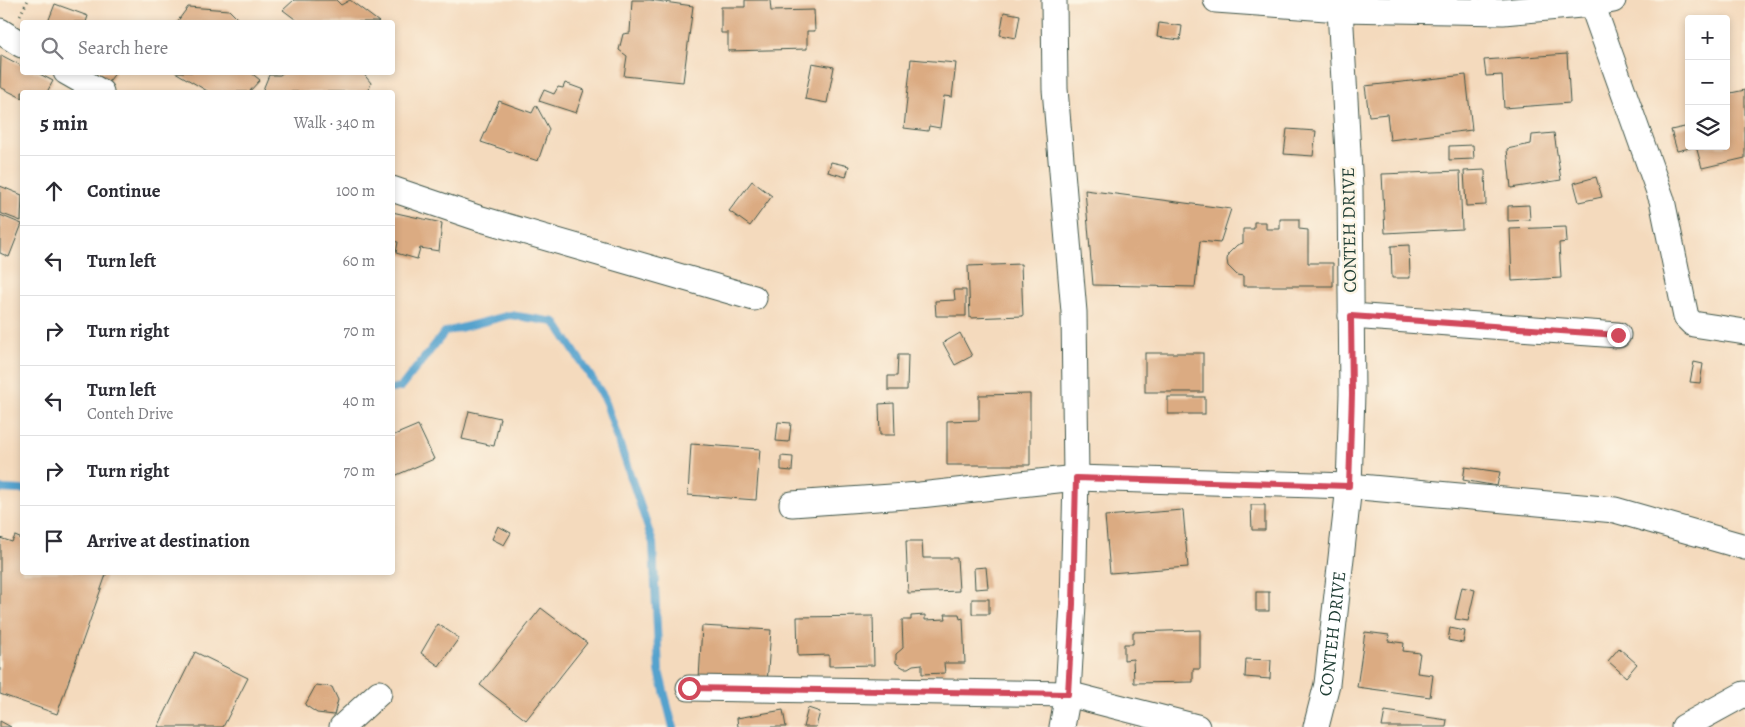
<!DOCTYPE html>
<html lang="en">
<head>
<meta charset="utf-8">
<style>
  body { margin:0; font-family:Alegreya,serif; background:#f7f7f7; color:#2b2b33 }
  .controls { position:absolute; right:15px; top:15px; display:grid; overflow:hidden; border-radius:5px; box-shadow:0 2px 8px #0003 }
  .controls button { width:45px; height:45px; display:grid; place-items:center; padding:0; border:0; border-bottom:1px solid #e1e1e2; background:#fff; color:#2b2b33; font:25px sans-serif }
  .stop { position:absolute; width:15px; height:15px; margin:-11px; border:4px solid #d1495b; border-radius:50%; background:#fff }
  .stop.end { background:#d1495b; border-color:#fff; box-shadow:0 1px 5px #0008 }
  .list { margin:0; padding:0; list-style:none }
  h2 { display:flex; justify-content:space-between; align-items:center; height:65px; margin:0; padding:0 20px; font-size:21px }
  h2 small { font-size:16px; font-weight:400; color:#7c7c81 }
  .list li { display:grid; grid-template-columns:32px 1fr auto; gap:15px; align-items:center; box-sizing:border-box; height:70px; padding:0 20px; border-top:1px solid #e1e1e2 }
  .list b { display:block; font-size:19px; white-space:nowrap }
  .list p { margin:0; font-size:16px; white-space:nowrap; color:#7c7c81 }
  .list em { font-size:16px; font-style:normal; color:#7c7c81 }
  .icon { flex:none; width:28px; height:28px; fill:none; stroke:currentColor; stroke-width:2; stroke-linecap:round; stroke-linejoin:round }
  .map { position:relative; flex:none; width:1745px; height:727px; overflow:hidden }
  .search { position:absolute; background:#fff; box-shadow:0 2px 8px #0003; left:20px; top:20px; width:375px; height:55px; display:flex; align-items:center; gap:12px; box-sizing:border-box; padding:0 18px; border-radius:5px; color:#7c7c81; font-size:19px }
  .panel { position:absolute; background:#fff; box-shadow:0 2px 8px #0003; left:20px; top:90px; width:375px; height:485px; border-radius:5px }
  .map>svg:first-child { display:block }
</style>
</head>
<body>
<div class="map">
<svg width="1745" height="727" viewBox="0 0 1745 727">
  <rect width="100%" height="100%" fill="#fcf5e5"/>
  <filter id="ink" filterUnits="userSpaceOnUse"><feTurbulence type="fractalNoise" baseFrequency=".02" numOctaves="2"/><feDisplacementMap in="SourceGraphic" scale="10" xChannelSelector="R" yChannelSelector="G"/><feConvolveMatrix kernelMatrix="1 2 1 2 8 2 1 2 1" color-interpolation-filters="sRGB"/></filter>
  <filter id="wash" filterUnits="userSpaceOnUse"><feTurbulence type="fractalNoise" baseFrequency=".0096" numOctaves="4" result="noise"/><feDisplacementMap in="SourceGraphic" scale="20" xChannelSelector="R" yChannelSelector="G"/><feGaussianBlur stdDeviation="1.12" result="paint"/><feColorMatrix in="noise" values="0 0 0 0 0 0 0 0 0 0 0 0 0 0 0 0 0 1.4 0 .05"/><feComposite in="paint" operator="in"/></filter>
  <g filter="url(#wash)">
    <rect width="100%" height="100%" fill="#f4dabd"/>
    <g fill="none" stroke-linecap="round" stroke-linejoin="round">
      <g stroke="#54a2cd" stroke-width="8">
        <polyline points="392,389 401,387 445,332 510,315 555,322 604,397 653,543 659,671 673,727"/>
        <polyline points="0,489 22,490"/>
      </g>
    </g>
    <g id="blocks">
      <g fill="#dbab82">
        <polygon points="294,0 336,0 341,5 350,0 379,22 299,22 283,10"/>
        <polygon points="632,0 650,0 693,6 683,82 624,76 627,56 619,50 623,34 630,33"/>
        <polygon points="745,0 770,0 771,11 814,10 815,31 807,31 807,49 728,51 728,33 721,33 721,7 745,7"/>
        <polygon points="55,4 88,16 86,22 48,22"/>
        <polygon points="188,7 229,10 241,22 177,22"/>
        <polygon points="1004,12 1020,15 1016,38 1000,35"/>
        <polygon points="1159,23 1182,26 1180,40 1157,37"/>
        <polygon points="1567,54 1570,103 1504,108 1502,75 1486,76 1484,60"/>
        <polygon points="1,55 22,66 22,72 36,72 53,81 47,92 22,92 22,98 0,87"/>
        <polygon points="911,59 956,63 952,97 944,96 940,128 929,126 928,131 904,128"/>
        <polygon points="812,63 834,67 827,103 805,99"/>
        <polygon points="92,72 116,72 107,84"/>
        <polygon points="175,72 250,72 260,80 249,92 209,92"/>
        <polygon points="284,72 362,72 371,83 368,92 262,92 269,75 280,75"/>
        <polygon points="1466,75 1472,130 1390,140 1387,114 1369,116 1365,86"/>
        <polygon points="565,83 584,90 576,113 539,101 544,90 554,94 558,87 563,88"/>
        <polygon points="1745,90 1745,158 1702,168 1696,146 1726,146 1726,94"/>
        <polygon points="499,101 532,113 536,105 549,129 538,161 481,142"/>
        <polygon points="1689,126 1689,146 1694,147 1677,151 1671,130"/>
        <polygon points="1287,129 1316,131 1313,156 1284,154"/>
        <polygon points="1554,133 1561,180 1511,188 1507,149 1531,144 1532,135"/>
        <polygon points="1473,145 1474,159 1449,160 1449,146"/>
        <polygon points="831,162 849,166 846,177 828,172"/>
        <polygon points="1485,170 1486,205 1466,206 1464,171"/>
        <polygon points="1460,171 1462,229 1385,233 1382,174"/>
        <polygon points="1596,177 1602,197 1579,202 1574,183"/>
        <polygon points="752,181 772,196 750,226 729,211"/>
        <polygon points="0,186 22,195 21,221 0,213"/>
        <polygon points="1085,190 1231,209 1220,243 1200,241 1195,287 1093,285"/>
        <polygon points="1529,205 1530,220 1508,221 1508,206"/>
        <polygon points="392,212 442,223 439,251 420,248 417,259 396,253 398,242 392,241"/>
        <polygon points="0,215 22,224 9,257 0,253"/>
        <polygon points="1280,219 1299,219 1299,229 1308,230 1308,263 1333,263 1333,286 1243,286 1243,276 1237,275 1228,266 1227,260 1228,254 1237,245 1243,243 1243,229 1254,229 1254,222 1266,222 1266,229 1280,229"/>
        <polygon points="1566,227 1567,242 1559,243 1561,278 1512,281 1510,229"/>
        <polygon points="1409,245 1410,278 1392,278 1391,246"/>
        <polygon points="1021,264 1023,316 970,318 968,266"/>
        <polygon points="954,290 966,290 966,316 936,316 935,301 955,300"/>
        <polygon points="960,333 972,356 955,365 943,343"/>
        <rect x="1145" y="353" width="58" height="39"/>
        <polygon points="898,355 908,355 907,390 888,390 888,376 897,376"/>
        <polygon points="1694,362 1703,364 1700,383 1690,382"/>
        <polygon points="1030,394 1030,465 947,465 947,421 979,420 979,395"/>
        <rect x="1168" y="397" width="37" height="17"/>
        <polygon points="894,403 895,435 880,435 879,404"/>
        <polygon points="469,411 500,418 494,446 462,439"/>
        <polygon points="778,422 791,423 789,442 776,441"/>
        <polygon points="418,425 434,459 392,477 392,436"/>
        <polygon points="691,444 760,449 756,500 688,495"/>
        <polygon points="781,456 793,457 792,471 781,470"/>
        <polygon points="1465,467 1500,472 1497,486 1463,480"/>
        <polygon points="1251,505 1265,505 1265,530 1252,530"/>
        <polygon points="1183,510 1188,567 1110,573 1105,516"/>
        <polygon points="498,526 511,533 504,545 492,539"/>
        <polygon points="15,536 22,539 22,572 107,572 57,714 0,694 0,538 12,542"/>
        <polygon points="906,541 922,541 923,558 957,558 959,591 908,593"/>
        <polygon points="986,567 988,588 975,589 974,568"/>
        <polygon points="1462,587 1475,590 1468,621 1455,619"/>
        <rect x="1256" y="592" width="13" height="19"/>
        <rect x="972" y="599" width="17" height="15"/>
        <polygon points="541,608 587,643 526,720 480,685"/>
        <polygon points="945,614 959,614 960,619 963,618 965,663 944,663 945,673 922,674 922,664 913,665 908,668 904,668 896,663 896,654 903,648 902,620 911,620 911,616 925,615 925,620 946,619"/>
        <polygon points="873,616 874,665 829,666 829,655 798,656 797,617"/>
        <polygon points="438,624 459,638 439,666 421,653"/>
        <polygon points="702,626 771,630 767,683 699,679"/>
        <polygon points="1450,628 1465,631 1463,643 1448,640"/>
        <polygon points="1200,630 1200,669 1193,669 1193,682 1134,683 1133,659 1124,660 1124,644 1133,644 1133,632"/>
        <polygon points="1365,632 1389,635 1388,641 1404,643 1403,651 1420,653 1417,673 1433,675 1430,697 1357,687"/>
        <polygon points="1619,648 1637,664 1626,677 1608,661"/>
        <polygon points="195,652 248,678 223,727 158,727"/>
        <polygon points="1246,659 1271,660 1270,679 1245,677"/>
        <polygon points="316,685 332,687 338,700 334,715 317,713 305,705"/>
        <polygon points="808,708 820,712 816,727 803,727"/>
        <polygon points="783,710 786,727 738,727 737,718"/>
        <polygon points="1385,711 1447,720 1446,727 1382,727"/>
        <polygon points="0,721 11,727 0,727"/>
      </g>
    </g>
  </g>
  <g filter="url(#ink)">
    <use href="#blocks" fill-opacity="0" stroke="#3f5549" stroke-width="1"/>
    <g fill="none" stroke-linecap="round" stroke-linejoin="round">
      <defs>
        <g id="street">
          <polyline points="1054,0 1055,89 1074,312 1076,478 1073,604 1068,694 1062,727"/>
          <polyline points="1216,0 1340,9 1503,12 1592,4 1613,0"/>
          <polyline points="1592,4 1662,200 1686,317 1693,324 1745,332"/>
          <polyline points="0,31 22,45"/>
          <polyline points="66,72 101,92"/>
          <polyline points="392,189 478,218 754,298"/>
          <polyline points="1351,316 1618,335"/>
          <polyline points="792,504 920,495 1076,478 1349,486 1615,510 1745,547"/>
          <polyline points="689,688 1068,694 1197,727"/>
          <polyline points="342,727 379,693"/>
          <path id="s1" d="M1316,727L1327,684L1349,486L1352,394L1350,189L1340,9L1338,0"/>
          <polyline points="1684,727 1744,694"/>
        </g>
      </defs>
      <use href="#street" stroke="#3f5549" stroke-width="27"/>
      <polyline stroke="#3f5549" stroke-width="3" stroke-dasharray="1 4" stroke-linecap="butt" points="20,15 28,0"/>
      <use href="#street" stroke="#fff" stroke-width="25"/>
    </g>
  </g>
  <g fill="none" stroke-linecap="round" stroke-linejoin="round" filter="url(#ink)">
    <polyline stroke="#d1495b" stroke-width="6" points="689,688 1068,694 1073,604 1076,478 1349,486 1352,394 1351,316 1618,335"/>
  </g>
  <g text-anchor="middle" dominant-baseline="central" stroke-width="5" stroke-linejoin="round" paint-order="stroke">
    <g font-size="18" fill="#1f3d34" stroke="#fcf5e5">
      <text transform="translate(1349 230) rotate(-91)">CONTEH DRIVE</text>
      <text stroke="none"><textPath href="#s1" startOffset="95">CONTEH DRIVE</textPath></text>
    </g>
  </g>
</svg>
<div class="controls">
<button>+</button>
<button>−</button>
<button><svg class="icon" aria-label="layers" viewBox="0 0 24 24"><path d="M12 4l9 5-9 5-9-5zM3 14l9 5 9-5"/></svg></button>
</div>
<div class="stop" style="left:689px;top:688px"></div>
<div class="stop end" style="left:1618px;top:335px"></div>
<div class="search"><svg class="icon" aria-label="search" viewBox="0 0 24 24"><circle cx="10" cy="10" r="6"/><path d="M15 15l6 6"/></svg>Search here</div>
<section class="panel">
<h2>5 min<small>Walk · 340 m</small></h2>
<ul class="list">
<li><svg class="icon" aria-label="ahead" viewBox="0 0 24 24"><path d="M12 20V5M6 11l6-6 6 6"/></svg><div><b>Continue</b></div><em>100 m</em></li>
<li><svg class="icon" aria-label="left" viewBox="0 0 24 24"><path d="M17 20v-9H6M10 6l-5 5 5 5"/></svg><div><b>Turn left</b></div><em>60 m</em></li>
<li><svg class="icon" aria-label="right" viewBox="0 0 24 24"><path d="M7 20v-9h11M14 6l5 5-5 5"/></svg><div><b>Turn right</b></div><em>70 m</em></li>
<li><svg class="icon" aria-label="left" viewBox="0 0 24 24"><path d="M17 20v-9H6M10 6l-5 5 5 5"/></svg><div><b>Turn left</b><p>Conteh Drive</p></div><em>40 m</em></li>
<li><svg class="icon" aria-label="right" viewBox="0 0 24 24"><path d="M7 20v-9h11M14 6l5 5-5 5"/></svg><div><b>Turn right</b></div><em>70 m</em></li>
<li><svg class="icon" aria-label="arrive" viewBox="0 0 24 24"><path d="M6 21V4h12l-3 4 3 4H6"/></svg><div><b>Arrive at destination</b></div></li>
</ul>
</section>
</div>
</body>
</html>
